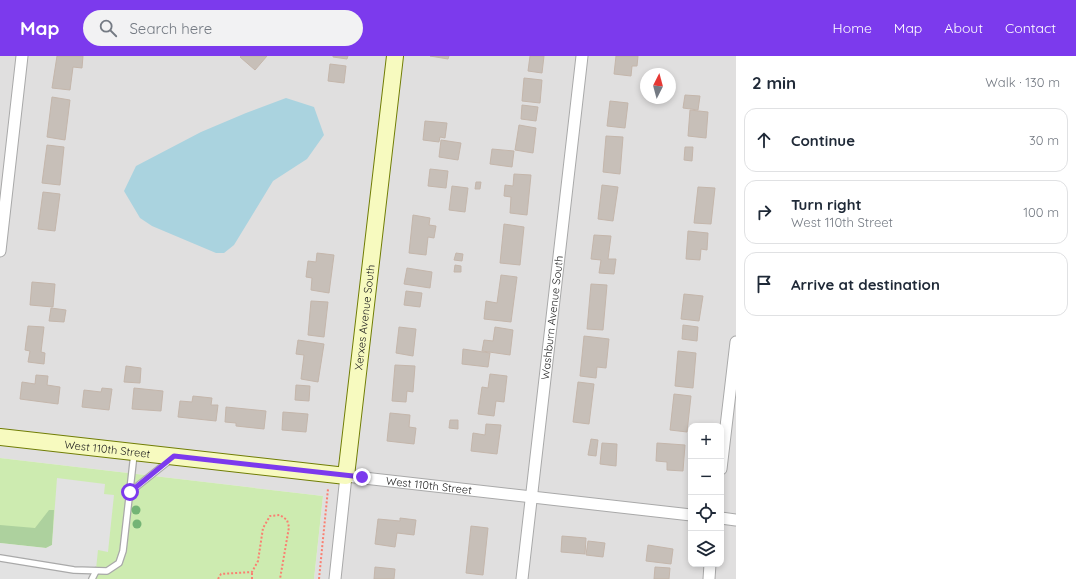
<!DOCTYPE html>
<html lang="en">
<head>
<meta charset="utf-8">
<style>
  body { margin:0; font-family:Quicksand,sans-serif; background:#f2f2f3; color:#1f2937 }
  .controls { position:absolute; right:12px; bottom:12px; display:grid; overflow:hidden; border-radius:8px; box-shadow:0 2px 6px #0003 }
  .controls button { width:36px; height:36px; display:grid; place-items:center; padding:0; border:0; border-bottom:1px solid #e0e1e3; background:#fff; color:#1f2937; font:20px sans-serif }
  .compass { position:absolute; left:640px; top:12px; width:36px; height:36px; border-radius:50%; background:#fff; box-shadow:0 2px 6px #0003; rotate:6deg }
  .stop { position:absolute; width:12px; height:12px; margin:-9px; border:3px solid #7c3aed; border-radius:50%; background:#fff }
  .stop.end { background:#7c3aed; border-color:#fff; box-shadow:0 1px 4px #0008 }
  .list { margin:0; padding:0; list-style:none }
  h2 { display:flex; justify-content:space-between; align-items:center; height:52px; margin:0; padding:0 16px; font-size:17px }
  h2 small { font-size:13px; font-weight:400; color:#747a83 }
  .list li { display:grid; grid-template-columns:26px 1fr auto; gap:12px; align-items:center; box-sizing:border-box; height:64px; margin:0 8px 8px; padding:0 8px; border:1px solid #e0e1e3; border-radius:12px }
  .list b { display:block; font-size:15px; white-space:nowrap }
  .list p { margin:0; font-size:13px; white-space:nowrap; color:#747a83 }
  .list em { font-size:13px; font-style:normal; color:#747a83 }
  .icon { flex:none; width:22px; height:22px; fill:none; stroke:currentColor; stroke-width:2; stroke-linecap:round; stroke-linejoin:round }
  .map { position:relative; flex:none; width:736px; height:523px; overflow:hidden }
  header { display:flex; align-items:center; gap:24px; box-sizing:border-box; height:56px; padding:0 20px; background:#7c3aed; color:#fff }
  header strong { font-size:19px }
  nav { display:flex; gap:22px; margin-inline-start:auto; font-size:14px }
  .search { width:280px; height:36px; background:#f2f2f3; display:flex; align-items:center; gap:10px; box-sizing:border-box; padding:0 14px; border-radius:22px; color:#747a83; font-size:15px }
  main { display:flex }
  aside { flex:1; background:#fff }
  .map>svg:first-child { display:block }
</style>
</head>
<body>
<header>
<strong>Map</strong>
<div class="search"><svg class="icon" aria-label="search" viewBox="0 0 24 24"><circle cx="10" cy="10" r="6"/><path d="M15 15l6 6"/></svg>Search here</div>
<nav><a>Home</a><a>Map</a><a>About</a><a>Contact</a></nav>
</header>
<main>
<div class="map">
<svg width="736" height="523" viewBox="0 0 736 523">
  <rect width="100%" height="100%" fill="#f2efe9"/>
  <path fill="#e0dfdf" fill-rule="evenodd" d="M0,0H736V523H314L323,440L0,402ZM646,18H670V42H646ZM691,370H721V508H691Z"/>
  <polygon fill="#cdebb0" points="0,402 323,440 314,523 0,523"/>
  <polygon fill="#add19e" points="49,454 54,454 52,489 46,492 0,487 0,469 35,472"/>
  <polygon fill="#e2e2e2" points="57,422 105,428 104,438 114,439 108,496 98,494 95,523 0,523 0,487 46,492 52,489"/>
  <polygon fill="#aad3df" points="286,42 314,51 324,79 307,103 273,125 234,189 224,197 216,197 152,170 140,162 124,135 136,110 201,76 246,57"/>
  <g fill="#c7bfb8" stroke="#c4b6ab">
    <polygon points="57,0 83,0 82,12 73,11 70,34 52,32"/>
    <polygon points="241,0 267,0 255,14 240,1"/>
    <polygon points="333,0 348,0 347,3 333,1"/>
    <polygon points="430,0 449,0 448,3"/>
    <polygon points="530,0 544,0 542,17 528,15"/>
    <polygon points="616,0 638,0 637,10 632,10 631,20 614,18"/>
    <polygon points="330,8 346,10 344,27 328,25"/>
    <polygon points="524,22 542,24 540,47 522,45"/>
    <polygon points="685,39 700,40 698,54 683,52"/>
    <polygon points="52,41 70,44 65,84 47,81"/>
    <polygon points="610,45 628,47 625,72 607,70"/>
    <polygon points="522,49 538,51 536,65 521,63"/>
    <polygon points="690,54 708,56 706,82 688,80"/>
    <polygon points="425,65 447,67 445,82 440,81 439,86 423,84"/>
    <polygon points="519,69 536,72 533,97 515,94"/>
    <polygon points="606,80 623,81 620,118 603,116"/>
    <polygon points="441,84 461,87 458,104 439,101"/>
    <polygon points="47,89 64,91 60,129 42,127"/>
    <polygon points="685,91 693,91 692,105 684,104"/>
    <polygon points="492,93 514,95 512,111 490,108"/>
    <polygon points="430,113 448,115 446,132 428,130"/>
    <polygon points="514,118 531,119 527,159 510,157 511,141 504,140 505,129 513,130"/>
    <polygon points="476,126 481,126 480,133 475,133"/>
    <polygon points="602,129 618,131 613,165 598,163"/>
    <polygon points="452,130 468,132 465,156 449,154"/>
    <polygon points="698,131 715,132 711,168 694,167"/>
    <polygon points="43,136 60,138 55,175 38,173"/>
    <polygon points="413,159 430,162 429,169 436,170 434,182 428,181 426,199 409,197"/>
    <polygon points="504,168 524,171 520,209 500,207"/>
    <polygon points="688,175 708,177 707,194 701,193 700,204 686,203"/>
    <polygon points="594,179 611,180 608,203 616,203 614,218 599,217 601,204 591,203"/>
    <polygon points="317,197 334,199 329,237 311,234 312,222 306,221 308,205 316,206"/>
    <polygon points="456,197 463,198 462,205 454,204"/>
    <polygon points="455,209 461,210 461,216 454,216"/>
    <polygon points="407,212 432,216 430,232 404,228"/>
    <polygon points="501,219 517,221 511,266 484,263 486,245 497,247"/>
    <polygon points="32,226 55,228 53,251 30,249"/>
    <polygon points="591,228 607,229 603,274 587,273"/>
    <polygon points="406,235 422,237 420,251 404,249"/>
    <polygon points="684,238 703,240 699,265 681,263"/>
    <polygon points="311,245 328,246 324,281 308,279"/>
    <polygon points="51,252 66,254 64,266 49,265"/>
    <polygon points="683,269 698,271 697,285 682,283"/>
    <polygon points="28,270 44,271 41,296 45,297 44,308 28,306 30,295 25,294"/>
    <polygon points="399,271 416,273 413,300 396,297"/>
    <polygon points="495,271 513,274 510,299 482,295 484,284 493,285"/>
    <polygon points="584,280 609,283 606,312 597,311 596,322 580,320"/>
    <polygon points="298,284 324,288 318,326 301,323 304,299 296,298"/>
    <polygon points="463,293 490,297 488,311 462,308"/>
    <polygon points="678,295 696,297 693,332 675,330"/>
    <polygon points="395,309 415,310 413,336 407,335 406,346 392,345"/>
    <polygon points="126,310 141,312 140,327 124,326"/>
    <polygon points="490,318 507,320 504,346 496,345 494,360 478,358 482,331 488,332"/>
    <polygon points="36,319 48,320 47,329 60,331 58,348 20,343 22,326 35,328"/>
    <polygon points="578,326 594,328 589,368 573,366"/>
    <polygon points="296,329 310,330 309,345 295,344"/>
    <polygon points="102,332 112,333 109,354 82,351 84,334 101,336"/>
    <polygon points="134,332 163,335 161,355 132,353"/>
    <polygon points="674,338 691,340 687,376 670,374"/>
    <polygon points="193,340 212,342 211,349 218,349 216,365 178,361 180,345 192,346"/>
    <polygon points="226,351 266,355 264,373 236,370 236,367 225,366"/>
    <polygon points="283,356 308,358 306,376 282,374"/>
    <polygon points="390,357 410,359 409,371 416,372 414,388 387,385"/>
    <polygon points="450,364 458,364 458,373 449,372"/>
    <polygon points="486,368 501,369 497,398 471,395 473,377 485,379"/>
    <polygon points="591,383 598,384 596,400 588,399"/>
    <polygon points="602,387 617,388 616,410 600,408"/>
    <polygon points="657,387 685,389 683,415 667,414 667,406 656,405"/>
    <polygon points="400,462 416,464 414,479 397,477 395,491 375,488 378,463 400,465"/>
    <polygon points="471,470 488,472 483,519 466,517"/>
    <polygon points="562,480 586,482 585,498 561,496"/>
    <polygon points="588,485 605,487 603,501 586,499"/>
    <polygon points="648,489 673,493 671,508 646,505"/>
    <polygon points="375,511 395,513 394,523 374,523"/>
    <polygon points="655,511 670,512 669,523 654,523"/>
  </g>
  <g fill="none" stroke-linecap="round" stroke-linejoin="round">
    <defs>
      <g id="lane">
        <polyline points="130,436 170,404"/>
        <polyline points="0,502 74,514 107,515 119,507 123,495 134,398"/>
        <polyline points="92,523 96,515"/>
      </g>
      <g id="street">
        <polyline points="0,195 22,0"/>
        <polyline points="721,413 736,286"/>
        <polyline points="721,462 736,464"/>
        <path id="s1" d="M335,523L346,420L691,459"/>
        <path id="s2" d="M522,523L582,0"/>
        <polyline points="709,523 710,508"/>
      </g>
      <g id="secondary">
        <path id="s3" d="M0,381L346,420L395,0"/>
      </g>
    </defs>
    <use href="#lane" stroke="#a9a9a9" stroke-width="8"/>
    <use href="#street" stroke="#a9a9a9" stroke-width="13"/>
    <use href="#secondary" stroke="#707d05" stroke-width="18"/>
    <g stroke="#fa8072" stroke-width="2" stroke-dasharray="2 2" stroke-linecap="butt">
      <polyline points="218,523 221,518 252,516 258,505 263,472 270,460 280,459 287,464 289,471 280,523"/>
      <polyline points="252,523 252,516"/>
      <polyline points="319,523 328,433"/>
    </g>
    <use href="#lane" stroke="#fff" stroke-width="5.5"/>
    <use href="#street" stroke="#fff" stroke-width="11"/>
    <use href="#secondary" stroke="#f7fabf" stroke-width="16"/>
  </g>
  <g fill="#74b475">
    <circle cx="136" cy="454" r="4.5"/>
    <circle cx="137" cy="468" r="4.5"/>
  </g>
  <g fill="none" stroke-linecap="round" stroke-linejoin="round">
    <polyline stroke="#7c3aed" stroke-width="5" points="130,436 174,400 362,421"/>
  </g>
  <g text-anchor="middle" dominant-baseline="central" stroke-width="3.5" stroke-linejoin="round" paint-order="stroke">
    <g font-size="11" fill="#222" stroke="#fff">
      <text stroke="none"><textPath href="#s3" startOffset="508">Xerxes Avenue South</textPath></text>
      <text stroke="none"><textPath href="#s2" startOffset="263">Washburn Avenue South</textPath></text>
      <text stroke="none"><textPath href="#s3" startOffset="108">West 110th Street</textPath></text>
      <text stroke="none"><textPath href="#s1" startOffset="187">West 110th Street</textPath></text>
    </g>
  </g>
</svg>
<div class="controls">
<button>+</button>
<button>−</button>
<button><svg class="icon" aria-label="locate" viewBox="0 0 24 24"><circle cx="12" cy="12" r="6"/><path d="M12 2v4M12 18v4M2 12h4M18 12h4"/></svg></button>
<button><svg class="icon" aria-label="layers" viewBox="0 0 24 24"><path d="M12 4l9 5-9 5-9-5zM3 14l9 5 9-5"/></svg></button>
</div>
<svg class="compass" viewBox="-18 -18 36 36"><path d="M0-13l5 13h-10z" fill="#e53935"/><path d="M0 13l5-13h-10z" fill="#747a83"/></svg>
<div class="stop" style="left:130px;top:436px"></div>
<div class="stop end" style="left:362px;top:421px"></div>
</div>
<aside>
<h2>2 min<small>Walk · 130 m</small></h2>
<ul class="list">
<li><svg class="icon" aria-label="ahead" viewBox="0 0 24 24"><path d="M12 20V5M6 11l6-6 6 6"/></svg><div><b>Continue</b></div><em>30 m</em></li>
<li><svg class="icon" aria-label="right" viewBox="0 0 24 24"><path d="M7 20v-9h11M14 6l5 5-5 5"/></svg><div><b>Turn right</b><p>West 110th Street</p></div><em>100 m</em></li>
<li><svg class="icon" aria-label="arrive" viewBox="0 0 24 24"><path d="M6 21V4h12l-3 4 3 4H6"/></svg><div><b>Arrive at destination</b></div></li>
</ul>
</aside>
</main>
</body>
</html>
